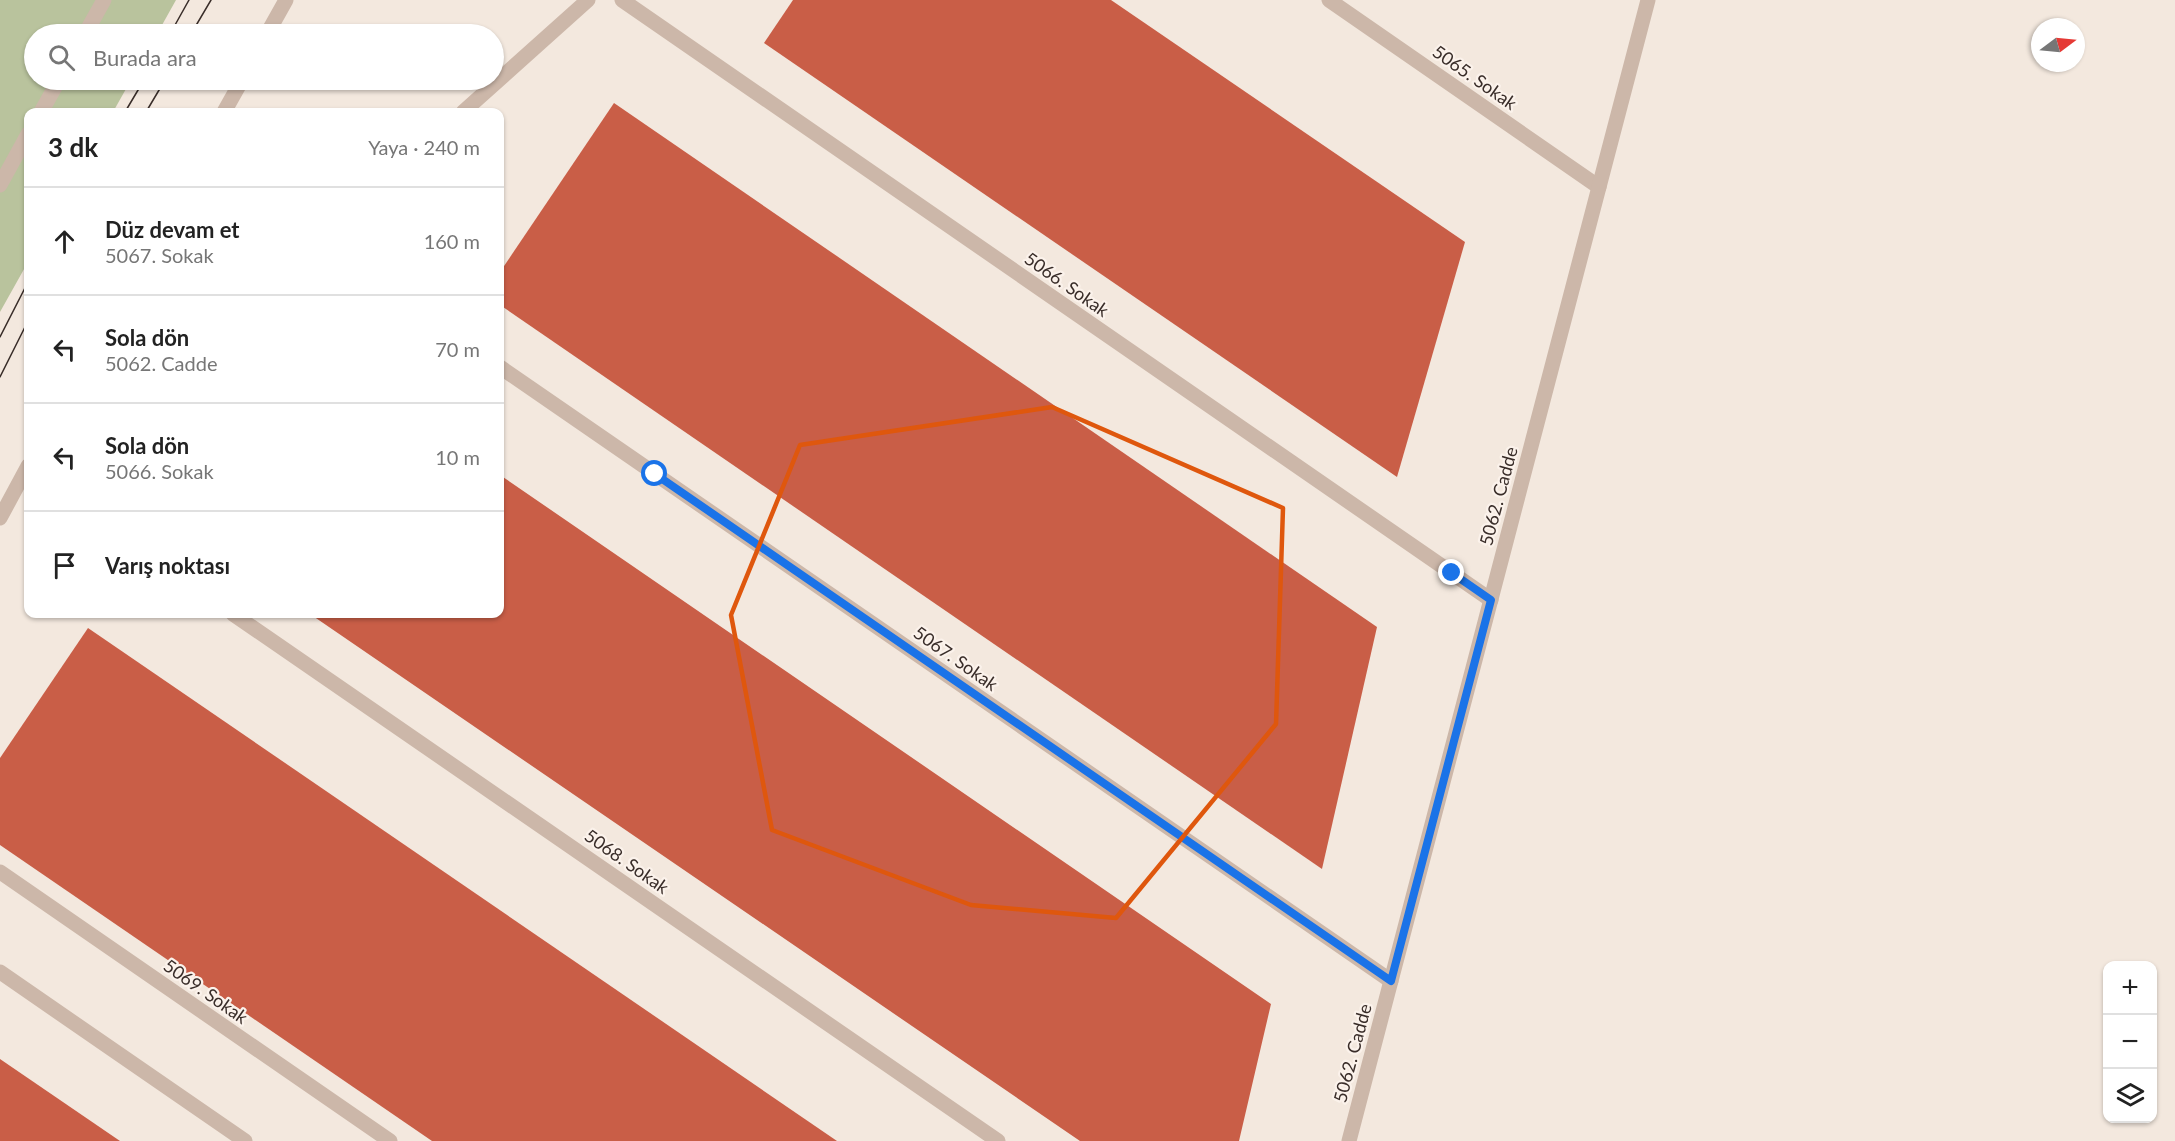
<!DOCTYPE html>
<html lang="tr">
<head>
<meta charset="utf-8">
<style>
  body { margin:0; font-family:Lato,sans-serif; background:#f2f2f2; color:#222 }
  .controls { position:absolute; right:18px; bottom:18px; display:grid; overflow:hidden; border-radius:12px; box-shadow:0 2px 4px #0004 }
  .controls button { width:54px; height:54px; display:grid; place-items:center; padding:0; border:0; border-bottom:2px solid #e0e0e0; background:#fff; color:#222; font:30px sans-serif }
  .compass { position:absolute; left:2031px; top:18px; width:54px; height:54px; border-radius:50%; background:#fff; box-shadow:0 2px 4px #0004; rotate:74deg }
  .stop { position:absolute; width:18px; height:18px; margin:-14px; border:4px solid #1a73e8; border-radius:50%; background:#fff }
  .stop.end { background:#1a73e8; border-color:#fff; box-shadow:0 2px 6px #0008 }
  .list { margin:0; padding:0; list-style:none }
  h2 { display:flex; justify-content:space-between; align-items:center; height:78px; margin:0; padding:0 24px; font-size:26px }
  h2 small { font-size:20px; font-weight:400; color:#767676 }
  .list li { display:grid; grid-template-columns:39px 1fr auto; gap:18px; align-items:center; box-sizing:border-box; height:108px; padding:0 24px; border-top:2px solid #e0e0e0 }
  .list b { display:block; font-size:22px; white-space:nowrap }
  .list p { margin:0; font-size:20px; white-space:nowrap; color:#767676 }
  .list em { font-size:20px; font-style:normal; color:#767676 }
  .icon { flex:none; width:33px; height:33px; fill:none; stroke:currentColor; stroke-width:2; stroke-linecap:round; stroke-linejoin:round }
  .map { position:relative; flex:none; width:2175px; height:1141px; overflow:hidden }
  .search { position:absolute; background:#fff; box-shadow:0 2px 4px #0004; left:24px; top:24px; width:480px; height:66px; display:flex; align-items:center; gap:15px; box-sizing:border-box; padding:0 21px; border-radius:33px; color:#767676; font-size:22px }
  .panel { position:absolute; background:#fff; box-shadow:0 2px 4px #0004; left:24px; top:108px; width:480px; height:510px; border-radius:12px }
  .map>svg:first-child { display:block }
</style>
</head>
<body>
<div class="map">
<svg width="2175" height="1141" viewBox="0 0 2175 1141">
  <rect width="100%" height="100%" fill="#f3e8de"/>
  <polygon fill="#b9c39d" points="0,0 176,0 157,34 34,34 34,80 131,80 113,112 28,112 28,262 0,312"/>
  <g fill="#c95e47">
    <polygon points="793,0 1111,0 1465,242 1397,477 764,43"/>
    <polygon points="614,103 1377,627 1322,869 500,305 500,272"/>
    <polygon points="500,475 1271,1004 1239,1141 1080,1141 310,614 500,614"/>
    <polygon points="88,628 837,1141 432,1141 0,845 0,758"/>
    <polygon points="0,1059 120,1141 0,1141"/>
  </g>
  <g fill="none" stroke-linecap="round" stroke-linejoin="round">
    <g stroke="#ccb7a9" stroke-width="15">
      <polyline points="622,0 1491,600"/>
      <polyline points="1329,0 1599,187"/>
      <polyline points="463,112 588,0"/>
      <polyline points="500,367 1391,981"/>
      <polyline points="233,614 998,1141"/>
      <polyline points="0,872 390,1141"/>
      <polyline points="0,972 245,1141"/>
      <polyline points="1349,1141 1648,0"/>
    </g>
    <g stroke="#ccb7a9" stroke-width="15">
      <polyline points="85,34 104,0"/>
      <polyline points="267,34 286,0"/>
      <polyline points="41,112 59,80"/>
      <polyline points="224,112 242,80"/>
      <polyline points="0,185 28,134"/>
      <polyline points="0,518 28,466"/>
    </g>
    <g stroke="#392d29" stroke-width="1.5">
      <polyline points="170,34 189,0"/>
      <polyline points="191,34 211,0"/>
      <polyline points="125,112 144,80"/>
      <polyline points="146,112 165,80"/>
      <polyline points="0,337 28,282"/>
      <polyline points="0,377 28,321"/>
    </g>
  </g>
  <g fill="none" stroke-linecap="round" stroke-linejoin="round">
    <polyline stroke="#1a73e8" stroke-width="8" points="655,474 1391,981 1491,600 1452,573"/>
  </g>
  <path fill="none" stroke="#df570d" stroke-width="4.5" stroke-linejoin="round" d="M1052,407L1283,508L1276,724L1116,918L971,905L772,830L731,615L800,445Z"/>
  <g text-anchor="middle" dominant-baseline="central" stroke-width="4.5" stroke-linejoin="round" paint-order="stroke">
    <g font-size="18" fill="#392d29" stroke="#fbf2eb">
      <text transform="translate(1475 77) rotate(35)">5065. Sokak</text>
      <text transform="translate(1067 284) rotate(35)">5066. Sokak</text>
      <text transform="translate(1498 496) rotate(-75)">5062. Cadde</text>
      <text transform="translate(956 658) rotate(35)">5067. Sokak</text>
      <text transform="translate(627 861) rotate(35)">5068. Sokak</text>
      <text transform="translate(206 991) rotate(35)">5069. Sokak</text>
      <text transform="translate(1352 1053) rotate(-75)">5062. Cadde</text>
    </g>
  </g>
</svg>
<div class="controls">
<button>+</button>
<button>−</button>
<button><svg class="icon" aria-label="layers" viewBox="0 0 24 24"><path d="M12 4l9 5-9 5-9-5zM3 14l9 5 9-5"/></svg></button>
</div>
<svg class="compass" viewBox="-18 -18 36 36"><path d="M0-13l5 13h-10z" fill="#e53935"/><path d="M0 13l5-13h-10z" fill="#767676"/></svg>
<div class="stop" style="left:655px;top:474px"></div>
<div class="stop end" style="left:1452px;top:573px"></div>
<div class="search"><svg class="icon" aria-label="search" viewBox="0 0 24 24"><circle cx="10" cy="10" r="6"/><path d="M15 15l6 6"/></svg>Burada ara</div>
<section class="panel">
<h2>3 dk<small>Yaya · 240 m</small></h2>
<ul class="list">
<li><svg class="icon" aria-label="ahead" viewBox="0 0 24 24"><path d="M12 20V5M6 11l6-6 6 6"/></svg><div><b>Düz devam et</b><p>5067. Sokak</p></div><em>160 m</em></li>
<li><svg class="icon" aria-label="left" viewBox="0 0 24 24"><path d="M17 20v-9H6M10 6l-5 5 5 5"/></svg><div><b>Sola dön</b><p>5062. Cadde</p></div><em>70 m</em></li>
<li><svg class="icon" aria-label="left" viewBox="0 0 24 24"><path d="M17 20v-9H6M10 6l-5 5 5 5"/></svg><div><b>Sola dön</b><p>5066. Sokak</p></div><em>10 m</em></li>
<li><svg class="icon" aria-label="arrive" viewBox="0 0 24 24"><path d="M6 21V4h12l-3 4 3 4H6"/></svg><div><b>Varış noktası</b></div></li>
</ul>
</section>
</div>
</body>
</html>
